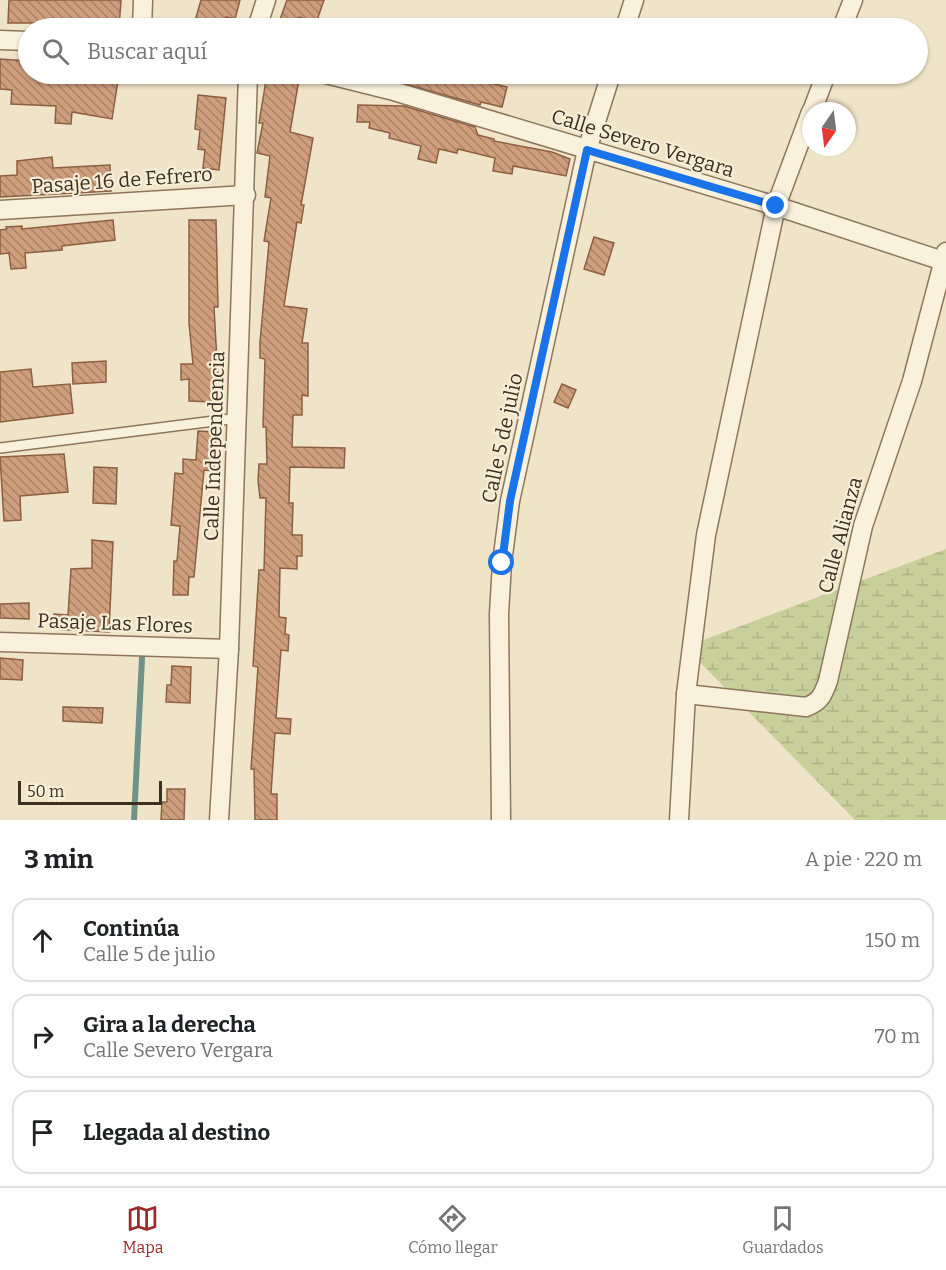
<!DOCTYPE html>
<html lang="es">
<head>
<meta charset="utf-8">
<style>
  body { margin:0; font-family:Bitter,serif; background:#f6f6f6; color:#202124 }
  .compass { position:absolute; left:802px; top:102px; width:54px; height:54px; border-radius:50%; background:#fff; box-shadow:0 2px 4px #0004; rotate:194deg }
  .scale { position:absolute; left:18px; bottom:15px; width:144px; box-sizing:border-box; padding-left:6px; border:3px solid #3d2e20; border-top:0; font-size:16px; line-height:21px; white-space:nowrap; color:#3d2e20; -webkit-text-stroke:4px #f7eed8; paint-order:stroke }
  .stop { position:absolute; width:18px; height:18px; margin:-14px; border:4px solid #1a73e8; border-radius:50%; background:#fff }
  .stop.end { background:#1a73e8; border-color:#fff; box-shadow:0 2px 6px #0008 }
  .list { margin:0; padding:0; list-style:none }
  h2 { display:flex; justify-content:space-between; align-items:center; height:78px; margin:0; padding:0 24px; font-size:26px }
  h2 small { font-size:20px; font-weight:400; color:#757577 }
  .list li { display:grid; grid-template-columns:39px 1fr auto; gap:18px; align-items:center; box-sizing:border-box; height:84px; margin:0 12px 12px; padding:0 12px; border:2px solid #e0e0e0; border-radius:18px }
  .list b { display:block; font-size:22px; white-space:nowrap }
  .list p { margin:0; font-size:20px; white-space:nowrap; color:#757577 }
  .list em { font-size:20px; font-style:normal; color:#757577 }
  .icon { flex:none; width:33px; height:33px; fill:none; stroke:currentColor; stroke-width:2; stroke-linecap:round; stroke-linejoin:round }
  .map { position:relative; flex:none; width:946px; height:820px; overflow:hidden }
  .search { position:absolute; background:#fff; box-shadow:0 2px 4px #0004; left:18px; right:18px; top:18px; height:66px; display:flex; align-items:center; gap:15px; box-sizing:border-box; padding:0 21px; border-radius:33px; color:#757577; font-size:22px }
  .sheet { height:366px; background:#fff }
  nav { display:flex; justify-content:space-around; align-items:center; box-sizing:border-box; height:84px; border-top:2px solid #e0e0e0; background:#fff; font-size:16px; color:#757577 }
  nav a { display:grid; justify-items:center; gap:3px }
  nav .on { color:#9e2a2b }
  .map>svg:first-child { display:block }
</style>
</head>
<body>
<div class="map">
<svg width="946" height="820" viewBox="0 0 946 820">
  <defs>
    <pattern id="wetland-marsh" width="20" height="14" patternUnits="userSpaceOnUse" patternTransform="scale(1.5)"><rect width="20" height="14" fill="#c9cf9b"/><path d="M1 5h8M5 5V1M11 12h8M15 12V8" fill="none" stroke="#aeb285"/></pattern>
    <pattern id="building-back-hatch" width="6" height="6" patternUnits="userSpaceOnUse" patternTransform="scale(1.5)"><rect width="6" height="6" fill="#cf9f7d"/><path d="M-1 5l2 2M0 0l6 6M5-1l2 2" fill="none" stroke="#a98266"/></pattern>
  </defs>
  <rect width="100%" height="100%" fill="#f0e4c8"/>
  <polygon fill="url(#wetland-marsh)" points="946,549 946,820 855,820 685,647"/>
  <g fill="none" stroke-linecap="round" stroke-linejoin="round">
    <polyline stroke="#6f938a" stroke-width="6" points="134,820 142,658"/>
  </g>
  <g fill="url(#building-back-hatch)" stroke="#8d5f41" stroke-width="1.5">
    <polygon points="9,0 121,0 119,28 70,23 8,23"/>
    <polygon points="201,0 240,0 235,19 226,17 223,28 193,28"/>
    <polygon points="287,0 324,0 316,23 299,17 295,28 277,28"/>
    <polygon points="0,59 28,61 28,74 119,74 112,119 72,112 71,124 55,123 56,106 11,104 12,90 0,89"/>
    <polygon points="267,74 299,79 290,132 313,138 301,205 304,205 301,223 297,222 284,306 307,309 302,343 308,343 308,396 302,395 302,415 293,415 292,447 345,448 344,468 290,467 289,503 293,503 292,535 302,535 302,556 297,556 297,569 280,568 279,617 286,618 285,634 289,635 288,651 281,650 276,718 291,719 290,734 275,733 271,794 277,794 277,820 255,820 254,769 251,769 258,667 253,666 259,570 264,570 266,498 260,498 258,480 259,464 267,464 266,427 263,427 265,359 260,358 260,342 269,242 264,241 271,198 265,197 270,156 257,153 263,123 259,123"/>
    <polygon points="370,74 488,74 486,82 507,87 502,107 481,102 480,105"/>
    <polygon points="198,95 226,98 219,170 203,168 205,150 198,149 200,130 195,129"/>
    <polygon points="358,105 404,106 475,127 478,135 494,139 494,141 552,152 570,159 566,176 513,166 512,174 493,171 495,158 458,149 457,153 439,149 436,163 418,159 421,146 389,138 390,133 369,128 370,122 357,122"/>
    <polygon points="52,157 53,168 110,165 111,191 0,197 0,176 17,175 17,161"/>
    <polygon points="113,220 115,240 62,246 62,250 25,253 26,268 11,269 9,253 0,254 0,230 7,229 6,227 22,226 22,229"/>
    <polygon points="189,220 216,220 218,307 214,307 218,379 213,379 212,402 189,401 189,379 181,380 181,364 193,364 189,323"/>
    <polygon points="594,237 614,243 604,275 584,269"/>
    <polygon points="106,361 106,382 73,384 72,363"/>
    <polygon points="31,369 33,387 70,384 73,413 0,422 0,372"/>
    <polygon points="562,384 576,390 568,408 554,402"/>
    <polygon points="198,431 216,432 214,471 204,470 194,577 189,577 188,595 173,595 174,561 177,561 180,526 171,525 175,473 183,474 183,459 196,460"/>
    <polygon points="64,454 68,492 20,496 21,520 4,521 0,457"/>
    <polygon points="94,467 117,468 116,504 93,503"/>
    <polygon points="92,540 113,542 109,632 53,629 54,614 68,615 71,569 92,568"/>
    <polygon points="29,603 29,619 0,618 0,604"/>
    <polygon points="0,658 23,660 22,680 0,679"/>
    <polygon points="172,666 191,667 190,703 166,702 167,685 171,685"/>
    <polygon points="63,707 103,708 102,723 63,721"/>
    <polygon points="167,789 185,789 184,820 161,820 162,802 167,802"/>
  </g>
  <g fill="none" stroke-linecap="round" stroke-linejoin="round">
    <defs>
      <polyline id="lane" points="0,448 238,418"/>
      <g id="street">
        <polyline points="142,28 143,0"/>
        <polyline points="257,28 266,0"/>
        <polyline points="625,28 634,0"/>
        <polyline points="842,28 853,0"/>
        <polyline points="0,40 28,41"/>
        <polyline points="326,74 390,90 776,206 946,262"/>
        <polyline points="812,111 826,74"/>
        <polyline points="0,210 246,195"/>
        <polyline points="0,642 229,649"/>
        <path d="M686,694L806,707C820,702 823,695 828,681L863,526L912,381L946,252"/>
        <polyline points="219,820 229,649 248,74"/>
        <polyline points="501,820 499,614 502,563 510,501 587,150 611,74"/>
        <polyline points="679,820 686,694 706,535 776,206 811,112"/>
      </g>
    </defs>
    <use href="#lane" stroke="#8d765c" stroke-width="12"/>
    <use href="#street" stroke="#8d765c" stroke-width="21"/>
    <use href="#lane" stroke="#faf1dc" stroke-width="9"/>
    <use href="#street" stroke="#faf1dc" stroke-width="18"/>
  </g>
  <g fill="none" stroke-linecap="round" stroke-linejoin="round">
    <polyline stroke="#1a73e8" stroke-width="8" points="502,563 510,501 587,150 776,206"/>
  </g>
  <g text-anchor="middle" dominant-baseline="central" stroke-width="4.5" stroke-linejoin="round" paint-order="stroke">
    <g font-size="20" fill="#3d2e20" stroke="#f7eed8">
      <text transform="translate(643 143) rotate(17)">Calle Severo Vergara</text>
      <text transform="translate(122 180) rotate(-4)">Pasaje 16 de Fefrero</text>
      <text transform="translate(502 438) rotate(-78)">Calle 5 de julio</text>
      <text transform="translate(214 446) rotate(-88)">Calle Independencia</text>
      <text transform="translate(840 535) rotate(-75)">Calle Alianza</text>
      <text transform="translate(115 623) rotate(2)">Pasaje Las Flores</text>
    </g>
  </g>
</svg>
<svg class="compass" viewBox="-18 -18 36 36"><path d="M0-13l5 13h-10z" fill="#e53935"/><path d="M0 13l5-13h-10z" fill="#757577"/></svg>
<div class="scale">50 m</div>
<div class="stop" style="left:502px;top:563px"></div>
<div class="stop end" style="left:776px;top:206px"></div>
<div class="search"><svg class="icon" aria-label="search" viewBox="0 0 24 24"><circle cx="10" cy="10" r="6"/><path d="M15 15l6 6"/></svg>Buscar aquí</div>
</div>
<section class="sheet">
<h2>3 min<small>A pie · 220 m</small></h2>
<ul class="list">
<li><svg class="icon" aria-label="ahead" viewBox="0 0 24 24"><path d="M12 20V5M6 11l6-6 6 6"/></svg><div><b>Continúa</b><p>Calle 5 de julio</p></div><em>150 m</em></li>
<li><svg class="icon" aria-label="right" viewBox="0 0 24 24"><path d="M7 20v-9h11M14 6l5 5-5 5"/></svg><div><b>Gira a la derecha</b><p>Calle Severo Vergara</p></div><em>70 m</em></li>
<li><svg class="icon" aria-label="arrive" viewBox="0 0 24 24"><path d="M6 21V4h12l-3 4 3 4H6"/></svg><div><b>Llegada al destino</b></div></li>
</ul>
</section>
<nav>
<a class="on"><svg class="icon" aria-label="map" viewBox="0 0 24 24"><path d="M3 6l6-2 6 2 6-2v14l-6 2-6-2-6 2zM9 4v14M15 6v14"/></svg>Mapa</a>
<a><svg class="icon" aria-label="directions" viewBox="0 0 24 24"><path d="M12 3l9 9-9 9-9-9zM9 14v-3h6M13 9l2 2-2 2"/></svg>Cómo llegar</a>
<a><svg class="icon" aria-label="saved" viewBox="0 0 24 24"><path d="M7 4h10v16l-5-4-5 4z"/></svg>Guardados</a>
</nav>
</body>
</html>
